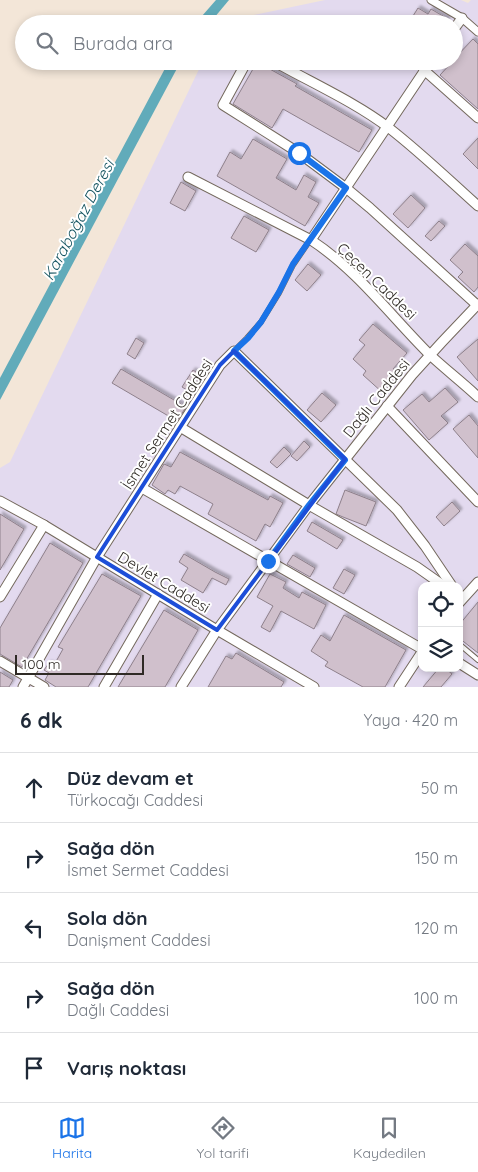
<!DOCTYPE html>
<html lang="tr">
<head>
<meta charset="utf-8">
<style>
  body { margin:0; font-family:Quicksand,sans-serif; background:#f6f6f7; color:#1f2937 }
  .controls { position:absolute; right:15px; bottom:15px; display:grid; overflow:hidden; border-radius:10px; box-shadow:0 2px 8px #0003 }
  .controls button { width:45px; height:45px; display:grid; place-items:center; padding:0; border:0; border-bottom:1px solid #e0e1e3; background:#fff; color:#1f2937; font:25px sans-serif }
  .scale { position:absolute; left:15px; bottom:12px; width:129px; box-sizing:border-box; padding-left:5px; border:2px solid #2f2a25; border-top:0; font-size:14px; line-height:18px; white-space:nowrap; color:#2f2a25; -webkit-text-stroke:4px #fff; paint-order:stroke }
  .stop { position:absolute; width:15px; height:15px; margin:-11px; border:4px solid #1a73e8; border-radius:50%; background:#fff }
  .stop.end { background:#1a73e8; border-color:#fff; box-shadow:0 1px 5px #0008 }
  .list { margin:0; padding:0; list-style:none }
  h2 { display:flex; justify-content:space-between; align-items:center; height:65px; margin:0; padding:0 20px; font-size:21px }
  h2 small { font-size:16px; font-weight:400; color:#747a83 }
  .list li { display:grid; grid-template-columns:32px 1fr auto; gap:15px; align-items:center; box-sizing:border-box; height:70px; padding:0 20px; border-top:1px solid #e0e1e3 }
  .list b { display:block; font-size:19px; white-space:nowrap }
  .list p { margin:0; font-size:16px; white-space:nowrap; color:#747a83 }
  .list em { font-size:16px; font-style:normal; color:#747a83 }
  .icon { flex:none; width:28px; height:28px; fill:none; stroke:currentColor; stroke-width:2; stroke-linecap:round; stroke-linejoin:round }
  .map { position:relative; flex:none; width:478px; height:687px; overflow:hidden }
  .search { position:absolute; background:#fff; box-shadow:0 2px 8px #0003; left:15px; right:15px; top:15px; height:55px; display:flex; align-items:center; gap:12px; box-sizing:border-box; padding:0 18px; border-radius:28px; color:#747a83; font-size:19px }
  .sheet { height:415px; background:#fff }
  nav { display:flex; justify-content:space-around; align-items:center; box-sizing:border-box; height:70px; border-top:1px solid #e0e1e3; background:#fff; font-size:14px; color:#747a83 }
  nav a { display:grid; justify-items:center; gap:2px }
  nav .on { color:#1a73e8 }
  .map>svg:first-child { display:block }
</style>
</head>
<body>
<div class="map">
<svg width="478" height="687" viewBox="0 0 478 687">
  <defs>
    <filter id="shadow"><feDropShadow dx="2.5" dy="-2.5" stdDeviation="1" flood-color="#0004"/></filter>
  </defs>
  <rect width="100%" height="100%" fill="#f3e6d8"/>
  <path fill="#e3daef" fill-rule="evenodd" d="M325,0H461L468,3L471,0H478V687H0V468L10,462L203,61H454V24H221V22ZM422,586H459V668H422Z"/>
  <g fill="#61abba">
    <polygon points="216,0 229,0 209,24 195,24"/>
    <polygon points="169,61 181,61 0,400 0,378"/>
  </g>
  <g fill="#d0c0cc" stroke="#8e808b" filter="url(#shadow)">
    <polygon points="418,8 428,14 431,9 448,19 445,24 408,24"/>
    <polygon points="473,39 478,44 478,109 440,75 453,61 454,61 454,59"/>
    <polygon points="257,62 297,84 295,86 372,130 359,152 283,109 272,128 233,104"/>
    <polygon points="478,138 478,169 463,154"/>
    <polygon points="253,139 287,159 276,178 296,190 304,175 316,182 308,197 319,203 305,226 217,176 230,152 241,159"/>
    <polygon points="181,182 196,191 185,211 170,203"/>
    <polygon points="411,195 425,208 408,228 393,214"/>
    <polygon points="244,216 269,230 256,252 231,238"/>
    <polygon points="439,221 445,226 431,241 425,236"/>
    <polygon points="465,244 478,256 478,287 474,292 458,277 463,272 450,260"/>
    <polygon points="308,264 321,275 307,291 295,280"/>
    <polygon points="373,324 407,353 393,369 400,374 383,393 363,375 366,371 353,359 365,345 359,340"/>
    <polygon points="136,338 144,343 135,359 127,354"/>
    <polygon points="478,339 478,381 457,357"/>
    <polygon points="121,369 186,407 177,421 112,383"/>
    <polygon points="193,370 201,375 190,392 182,387"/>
    <polygon points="445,388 458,402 441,416 448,423 429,440 403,410 422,394 429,402"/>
    <polygon points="322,393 336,405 321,422 307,410"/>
    <polygon points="469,415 478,426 478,458 453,429"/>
    <polygon points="304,441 310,447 297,461 291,456"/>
    <polygon points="284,447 291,454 277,468 270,462"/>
    <polygon points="180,452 268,500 270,496 283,503 270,527 265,524 256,541 208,514 213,504 180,486 175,494 168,490 165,494 152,485 164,464 171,467"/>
    <polygon points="345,490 376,502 366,526 343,517 336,514"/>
    <polygon points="452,502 460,511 444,526 436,517"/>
    <polygon points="0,514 24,529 0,570"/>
    <polygon points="312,522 343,540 337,549 307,531"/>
    <polygon points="50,543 83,563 22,667 0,654 0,628"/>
    <polygon points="184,554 215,572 229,579 226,585 212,578 203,593 181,580 188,568 179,562"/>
    <polygon points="293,555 315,568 310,577 287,564"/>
    <polygon points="344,569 355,575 344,594 333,588"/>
    <polygon points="102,574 141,596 88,687 56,687 45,680 49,673 44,670 49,663 54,665 58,658 63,649 58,647"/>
    <polygon points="270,574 286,582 283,588 299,598 302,592 326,605 314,629 281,611 270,632 261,627 273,606 257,597"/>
    <polygon points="478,602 478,653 459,638 459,625"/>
    <polygon points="164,610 198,630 165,687 118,687"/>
    <polygon points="344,615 406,650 385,687 363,687 325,666 328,662 311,651 321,635 330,641"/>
    <polygon points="236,653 284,682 281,687 208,687 226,656 232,659"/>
    <polygon points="439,668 445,668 452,674 441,687 423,687"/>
    <polygon points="0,672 13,680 9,687 0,687"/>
  </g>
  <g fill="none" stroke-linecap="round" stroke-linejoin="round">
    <defs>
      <g id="service">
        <polyline points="234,351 247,338 261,322 279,293 293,265 310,240"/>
        <polyline points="459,644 478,660"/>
      </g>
      <polyline id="minor" points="431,0 462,18 478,32"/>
      <g id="tertiary">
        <polyline points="454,29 462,18"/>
        <polyline points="247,61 223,105 299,153 346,188 370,208 478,306"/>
        <path d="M273,61C310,82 355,102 389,128C420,152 449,180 478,206"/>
        <polyline points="424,70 478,118"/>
        <path d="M188,177L311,240C357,270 390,315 429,354C445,369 462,382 478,397"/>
        <polyline points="311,240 431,61"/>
        <polyline points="387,406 478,502"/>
        <polyline points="180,427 309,505 417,567 444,586"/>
        <polyline points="142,488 422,649"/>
        <polyline points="0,501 44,525 217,630 314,687"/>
        <polyline points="0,597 44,525"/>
        <polyline points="459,603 478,582"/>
        <polyline points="0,661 44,687"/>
        <polyline points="459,663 478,675"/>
        <polyline points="23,687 97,557 220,365 234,351 397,510 425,546 452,586"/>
        <polyline points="104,687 158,594"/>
        <polyline points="181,687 217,630 309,505 412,375 442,342 478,304"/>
        <polyline points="399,687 422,652"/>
      </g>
    </defs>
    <use href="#service" stroke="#74695d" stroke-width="6"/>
    <use href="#minor" stroke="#74695d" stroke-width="9"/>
    <use href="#tertiary" stroke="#74695d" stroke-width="11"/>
    <use href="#service" stroke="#fff" stroke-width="4"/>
    <use href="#minor" stroke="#fff" stroke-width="7"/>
    <use href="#tertiary" stroke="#fff" stroke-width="9"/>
  </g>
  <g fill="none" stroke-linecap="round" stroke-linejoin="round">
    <polyline stroke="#1a73e8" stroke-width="6" points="268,561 309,505 345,460 234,351 248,338 261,322 279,292 293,264 346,188 299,153"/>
  </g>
  <path fill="none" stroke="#1d4ed8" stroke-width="4" stroke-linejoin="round" d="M234,351L345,459L217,630L97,557L220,365Z"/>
  <g text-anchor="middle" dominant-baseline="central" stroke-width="4" stroke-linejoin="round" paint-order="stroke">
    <g font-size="15" fill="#2f2a25" stroke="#fff">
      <text transform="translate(377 281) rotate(44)">Çeçen Caddesi</text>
      <text transform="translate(376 398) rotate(-51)">Dağlı Caddesi</text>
      <text transform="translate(167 424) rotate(-57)">İsmet Sermet Caddesi</text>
      <text transform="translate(164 582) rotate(31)">Devlet Caddesi</text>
    </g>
    <g font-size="16" font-style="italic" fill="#12525e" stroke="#fff">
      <text transform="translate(78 220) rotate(-62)">Karaboğaz Deresi</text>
    </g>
  </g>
</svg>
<div class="controls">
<button><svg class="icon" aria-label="locate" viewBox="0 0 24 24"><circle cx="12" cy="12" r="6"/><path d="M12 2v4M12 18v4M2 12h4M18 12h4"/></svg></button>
<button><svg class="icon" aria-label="layers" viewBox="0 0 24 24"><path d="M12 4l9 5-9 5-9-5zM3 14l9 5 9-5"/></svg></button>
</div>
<div class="scale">100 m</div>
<div class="stop" style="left:299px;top:153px"></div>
<div class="stop end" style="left:268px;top:561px"></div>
<div class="search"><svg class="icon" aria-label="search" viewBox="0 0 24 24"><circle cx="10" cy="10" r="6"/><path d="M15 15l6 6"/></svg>Burada ara</div>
</div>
<section class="sheet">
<h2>6 dk<small>Yaya · 420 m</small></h2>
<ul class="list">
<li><svg class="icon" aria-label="ahead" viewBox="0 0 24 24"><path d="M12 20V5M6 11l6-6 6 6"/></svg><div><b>Düz devam et</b><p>Türkocağı Caddesi</p></div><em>50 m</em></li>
<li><svg class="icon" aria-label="right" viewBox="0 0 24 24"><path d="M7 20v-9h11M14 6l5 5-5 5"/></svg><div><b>Sağa dön</b><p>İsmet Sermet Caddesi</p></div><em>150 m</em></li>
<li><svg class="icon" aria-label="left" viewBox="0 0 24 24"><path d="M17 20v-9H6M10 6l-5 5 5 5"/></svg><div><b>Sola dön</b><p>Danişment Caddesi</p></div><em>120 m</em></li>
<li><svg class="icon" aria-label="right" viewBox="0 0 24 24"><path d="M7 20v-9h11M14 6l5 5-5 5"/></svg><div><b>Sağa dön</b><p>Dağlı Caddesi</p></div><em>100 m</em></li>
<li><svg class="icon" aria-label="arrive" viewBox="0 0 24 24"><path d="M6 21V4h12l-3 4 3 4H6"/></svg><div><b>Varış noktası</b></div></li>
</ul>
</section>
<nav>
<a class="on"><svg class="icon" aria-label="map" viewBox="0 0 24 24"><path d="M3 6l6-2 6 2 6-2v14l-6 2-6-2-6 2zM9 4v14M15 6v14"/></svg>Harita</a>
<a><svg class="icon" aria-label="directions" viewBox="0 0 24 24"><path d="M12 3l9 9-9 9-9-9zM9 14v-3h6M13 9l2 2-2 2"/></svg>Yol tarifi</a>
<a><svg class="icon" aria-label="saved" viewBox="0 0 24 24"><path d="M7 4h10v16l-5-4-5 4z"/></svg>Kaydedilen</a>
</nav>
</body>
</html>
